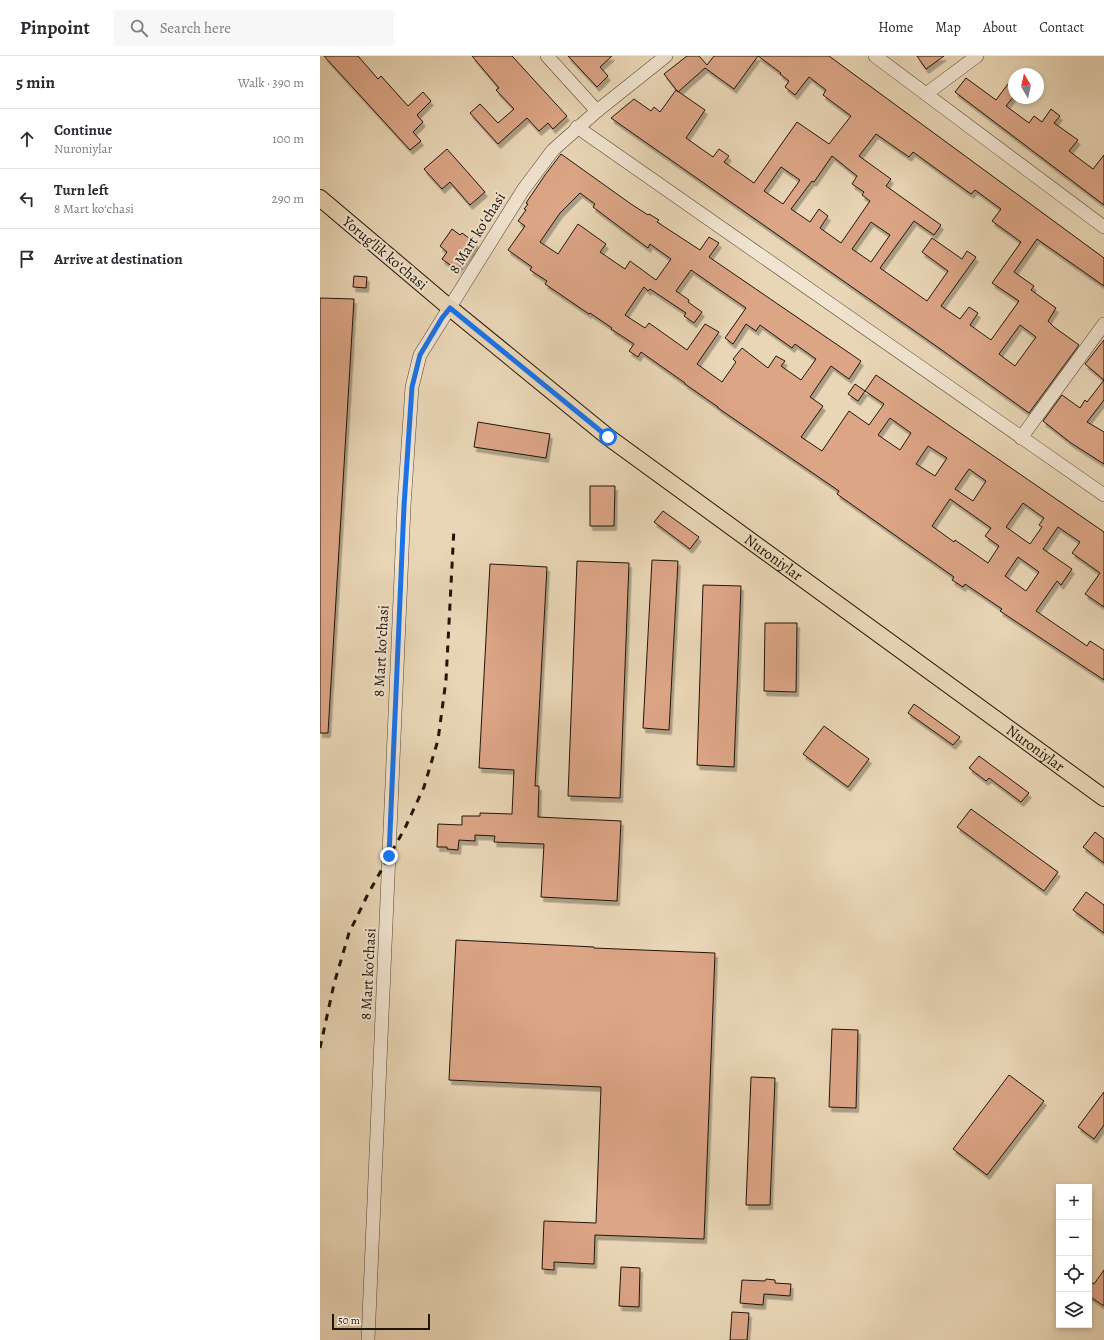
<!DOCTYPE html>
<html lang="en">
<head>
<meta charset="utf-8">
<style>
  body { margin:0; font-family:Alegreya,serif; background:#f7f7f7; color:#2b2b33 }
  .controls { position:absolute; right:12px; bottom:12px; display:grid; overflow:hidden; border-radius:0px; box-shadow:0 2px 6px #0003 }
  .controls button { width:36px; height:36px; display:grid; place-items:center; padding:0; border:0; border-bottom:1px solid #e1e1e2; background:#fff; color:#2b2b33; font:20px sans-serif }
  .compass { position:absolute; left:688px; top:12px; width:36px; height:36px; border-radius:50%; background:#fff; box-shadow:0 2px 6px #0003; rotate:351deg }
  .scale { position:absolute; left:12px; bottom:10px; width:98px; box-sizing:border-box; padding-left:4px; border:2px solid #20150a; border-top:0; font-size:11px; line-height:14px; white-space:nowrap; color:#20150a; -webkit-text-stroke:3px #f1e4d0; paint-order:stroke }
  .stop { position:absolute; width:12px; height:12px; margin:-9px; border:3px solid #1a73e8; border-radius:50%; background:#fff }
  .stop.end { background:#1a73e8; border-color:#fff; box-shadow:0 1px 4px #0008 }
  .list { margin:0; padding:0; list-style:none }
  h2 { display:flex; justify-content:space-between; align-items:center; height:52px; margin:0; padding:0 16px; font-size:17px }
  h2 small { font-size:13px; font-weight:400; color:#7c7c81 }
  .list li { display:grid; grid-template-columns:26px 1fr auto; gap:12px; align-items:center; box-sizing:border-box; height:60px; padding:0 16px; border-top:1px solid #e1e1e2 }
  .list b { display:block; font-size:15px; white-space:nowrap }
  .list p { margin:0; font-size:13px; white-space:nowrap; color:#7c7c81 }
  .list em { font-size:13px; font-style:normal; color:#7c7c81 }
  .icon { flex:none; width:22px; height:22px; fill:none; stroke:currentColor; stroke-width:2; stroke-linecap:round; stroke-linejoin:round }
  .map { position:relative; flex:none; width:784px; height:1284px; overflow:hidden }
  header { display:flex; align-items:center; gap:24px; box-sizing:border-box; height:56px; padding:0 20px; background:#fff; border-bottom:1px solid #e1e1e2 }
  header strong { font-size:19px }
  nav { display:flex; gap:22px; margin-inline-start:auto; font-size:14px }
  .search { width:280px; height:36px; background:#f7f7f7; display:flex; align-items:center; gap:10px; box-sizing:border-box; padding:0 14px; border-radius:0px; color:#7c7c81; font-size:15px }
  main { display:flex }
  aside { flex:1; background:#fff }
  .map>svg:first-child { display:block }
</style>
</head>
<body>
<header>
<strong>Pinpoint</strong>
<div class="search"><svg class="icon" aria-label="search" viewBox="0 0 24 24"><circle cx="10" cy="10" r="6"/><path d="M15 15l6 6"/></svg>Search here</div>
<nav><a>Home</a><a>Map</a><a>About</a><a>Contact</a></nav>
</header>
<main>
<aside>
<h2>5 min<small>Walk · 390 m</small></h2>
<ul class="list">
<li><svg class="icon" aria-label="ahead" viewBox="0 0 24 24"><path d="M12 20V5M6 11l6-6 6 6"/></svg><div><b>Continue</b><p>Nuroniylar</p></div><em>100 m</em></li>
<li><svg class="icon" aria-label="left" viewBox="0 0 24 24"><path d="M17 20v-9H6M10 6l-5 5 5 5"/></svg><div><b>Turn left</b><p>8 Mart koʻchasi</p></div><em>290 m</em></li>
<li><svg class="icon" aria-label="arrive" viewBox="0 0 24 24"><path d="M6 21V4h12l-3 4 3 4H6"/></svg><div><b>Arrive at destination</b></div></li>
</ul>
</aside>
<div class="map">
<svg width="784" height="1284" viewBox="0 0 784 1284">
  <defs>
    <filter id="shadow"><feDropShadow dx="2.5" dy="4.5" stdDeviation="0" flood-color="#0004"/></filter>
  </defs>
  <rect width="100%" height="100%" fill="#e9d6b6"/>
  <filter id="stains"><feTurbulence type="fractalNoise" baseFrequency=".005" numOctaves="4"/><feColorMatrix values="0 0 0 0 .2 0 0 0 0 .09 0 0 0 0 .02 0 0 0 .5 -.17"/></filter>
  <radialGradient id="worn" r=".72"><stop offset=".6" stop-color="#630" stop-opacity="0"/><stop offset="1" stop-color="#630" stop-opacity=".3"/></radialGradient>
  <g fill="#dca586" stroke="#20150a" fill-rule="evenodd" filter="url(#shadow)">
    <polygon points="4,0 38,0 58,23 61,20 88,50 103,36 111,45 97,59 103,66 93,76 101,85 90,94"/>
    <polygon points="152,0 192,0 247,60 233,73 228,67 219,75 207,62 178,88 150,57 160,48 178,67 194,53 176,34 179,32"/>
    <polygon points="248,0 292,0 280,11 288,20 277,31"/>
    <path d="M367,0H379L387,9L394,0H509L784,202V230L717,183L694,216L714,230L711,234L736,252L728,265L734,271L759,289L709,357L619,292L291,62L314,43L331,55L334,51L340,56L356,34L385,54L366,82L393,101L399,93L409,100L404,106L434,127L477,66L509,88L531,60L503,39L506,34L489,21L475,39L465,31L469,25L460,18L461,17L438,0L414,33L385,12L358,36L344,18ZM556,78L589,101L593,96L651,138L655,134L681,153L672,165L701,186L672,227L699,245L671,284L650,269L658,257L649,251L640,263L621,250L656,201L647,195L642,203L612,182L602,196L628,215L607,245L560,212L594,165L614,179L621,169L566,130L571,123L539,100ZM512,100L537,120L532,128L544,136L542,139L550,145L521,187L500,172L508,160L499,153L490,166L471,153L492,125L494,126ZM461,111L480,124L463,148L444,135ZM551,166L570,179L551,206L532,193ZM700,269L716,281L695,310L679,298Z"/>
    <polygon points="597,0 624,0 606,13"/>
    <polygon points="694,20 694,40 686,50 709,67 714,60 722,66 731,53 740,60 734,67 758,84 749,95 773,113 784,99 784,149 635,36 646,22 676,44"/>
    <polygon points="127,93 165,136 150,149 130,126 122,133 104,113"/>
    <path d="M241,98L311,148L328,159L329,158L339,164L337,166L380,194L389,181L399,187L389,201L541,305L529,323L511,310L490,341L503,350L481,381L502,395L529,355L549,369L564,348L545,335L556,319L784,476V551L765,538L780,517L752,497L760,486L738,471L723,493L752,513L741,529L737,525L716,555L767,590L770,585L784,594V624L680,555L682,553L645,528L643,531L632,524L634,521L517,438L519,435L398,352V351L365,328V327L321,296L318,301L309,295L314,288L291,273L292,272L270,257L269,258L225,228L227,225L210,214L212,211L188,194L205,170L198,165L206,154L204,153L208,148L206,147L225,119ZM260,137L275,148L273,151L313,181L328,192L330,188L351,203L336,224L310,205L305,213L280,196L286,188L258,168L238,198L220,186L240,157ZM371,214L426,252L405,282L413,288L426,268L436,275L440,269L472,292L475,288L496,303L481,324L461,310L465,305L456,300L448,312L422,292L413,303L416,306L402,326L377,308L399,276L385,268L367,294L329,267L325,272L305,259L324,231L328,235L330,233L366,257L364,260L374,267L382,256L368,246L369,244L356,235ZM570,362L591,377L580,394L558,379ZM608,390L627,402L615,420L596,408ZM649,413L666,425L653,445L635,433ZM630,443L671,472L665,480L679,490L668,507L635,484L634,486L612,470ZM703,447L724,462L719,469L722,471L710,488L686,471ZM698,501L719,516L706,535L685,520Z"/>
    <polygon points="132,173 140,179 142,177 157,188 137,214 122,203 127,196 120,190"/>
    <polygon points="34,220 47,221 46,232 33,231"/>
    <polygon points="0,242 34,243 8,677 0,677"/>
    <polygon points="784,284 784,344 767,366 784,376 784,408 751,387 723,365 742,339 760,352 765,344 767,346 784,324 765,308"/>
    <polygon points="535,328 545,335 538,345 528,338"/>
    <polygon points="158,366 230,378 226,402 154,391"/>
    <polygon points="270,430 295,430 294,470 270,470"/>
    <polygon points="343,455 379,481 370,493 334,466"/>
    <polygon points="332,504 358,505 349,674 323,672"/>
    <polygon points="257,505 309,507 300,742 248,740"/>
    <polygon points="170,508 227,511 215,730 219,730 218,761 301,765 297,845 221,841 224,788 174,786 175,780 155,779 155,785 139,784 138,794 127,793 127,791 117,791 118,768 142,769 142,760 160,760 160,757 192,758 194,714 159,712"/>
    <polygon points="383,529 421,530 414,711 377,709"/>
    <polygon points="445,567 477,567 476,636 444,635"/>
    <polygon points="594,648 640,681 633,689 588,657"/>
    <polygon points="504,670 549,703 528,731 483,698"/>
    <polygon points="659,700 709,737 701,746 669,722 666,725 649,712"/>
    <polygon points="651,753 738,816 724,835 637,771"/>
    <polygon points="775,776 784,783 784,807 763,791"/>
    <polygon points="766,836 784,849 784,877 753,854"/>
    <polygon points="136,884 274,891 274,892 395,897 384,1183 275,1179 274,1208 234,1206 234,1214 222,1213 224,1165 276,1167 281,1031 129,1024"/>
    <polygon points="512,973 538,974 536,1052 509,1051"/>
    <polygon points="689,1019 724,1045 667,1119 633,1093"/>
    <polygon points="431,1021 455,1022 450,1149 426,1149"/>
    <polygon points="784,1036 784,1069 774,1083 758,1071"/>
    <polygon points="301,1211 320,1212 319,1251 299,1250"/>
    <polygon points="784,1214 784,1250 769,1240 769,1224 774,1228"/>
    <polygon points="446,1223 455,1224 455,1227 471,1228 470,1240 444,1238 443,1249 420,1247 422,1224 445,1225"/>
    <polygon points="412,1256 429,1257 427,1284 410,1284"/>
  </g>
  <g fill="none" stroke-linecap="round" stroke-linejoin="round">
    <defs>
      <g id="minor">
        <polyline points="227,0 277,55"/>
        <polyline points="555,0 784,171"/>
        <polyline points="606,38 657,0"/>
        <polyline points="257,71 784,439"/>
        <polyline points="701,382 784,268"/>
        <polyline points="48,1284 84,450 92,331 100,299 203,134 233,94 277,55 346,0"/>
      </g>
      <g id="major">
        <path id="s1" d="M0,142L130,252L288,381L784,742"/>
      </g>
    </defs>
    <use href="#minor" stroke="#524535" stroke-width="14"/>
    <use href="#major" stroke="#20150a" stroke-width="18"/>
    <use href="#minor" stroke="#f1e4d0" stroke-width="13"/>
    <use href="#major" stroke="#e9d6b6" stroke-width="16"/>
    <polyline stroke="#20150a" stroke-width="3" stroke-dasharray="7 7" stroke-linecap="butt" points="0,992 14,928 29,877 48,838 85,772 104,731 118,684 126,624 134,472"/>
  </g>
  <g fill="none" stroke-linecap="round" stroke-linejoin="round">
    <polyline stroke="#1a73e8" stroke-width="5" points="69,800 84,450 92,331 100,299 122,262 130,252 288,381"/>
  </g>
  <g text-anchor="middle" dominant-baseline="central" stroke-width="4" stroke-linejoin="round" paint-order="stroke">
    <g font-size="15" fill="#20150a" stroke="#f1e4d0">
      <text transform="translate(157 177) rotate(-58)">8 Mart koʻchasi</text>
      <text transform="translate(65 197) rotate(40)">Yorug'lik koʻchasi</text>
      <text stroke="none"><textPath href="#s1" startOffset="579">Nuroniylar</textPath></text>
      <text transform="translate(61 595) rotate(-87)">8 Mart koʻchasi</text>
      <text stroke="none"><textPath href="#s1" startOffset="903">Nuroniylar</textPath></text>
      <text transform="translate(48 918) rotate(-87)">8 Mart koʻchasi</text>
    </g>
  </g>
  <rect width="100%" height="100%" filter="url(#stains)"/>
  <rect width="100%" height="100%" fill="url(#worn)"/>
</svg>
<div class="controls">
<button>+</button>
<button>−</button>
<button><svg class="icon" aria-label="locate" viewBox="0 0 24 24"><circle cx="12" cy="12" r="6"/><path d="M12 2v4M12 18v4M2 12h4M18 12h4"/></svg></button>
<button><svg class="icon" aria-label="layers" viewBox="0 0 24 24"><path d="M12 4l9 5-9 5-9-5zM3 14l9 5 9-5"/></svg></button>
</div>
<svg class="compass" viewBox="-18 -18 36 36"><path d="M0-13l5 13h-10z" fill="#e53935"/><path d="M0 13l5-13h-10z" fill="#7c7c81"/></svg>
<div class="scale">50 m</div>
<div class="stop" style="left:288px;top:381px"></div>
<div class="stop end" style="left:69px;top:800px"></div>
</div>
</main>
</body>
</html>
